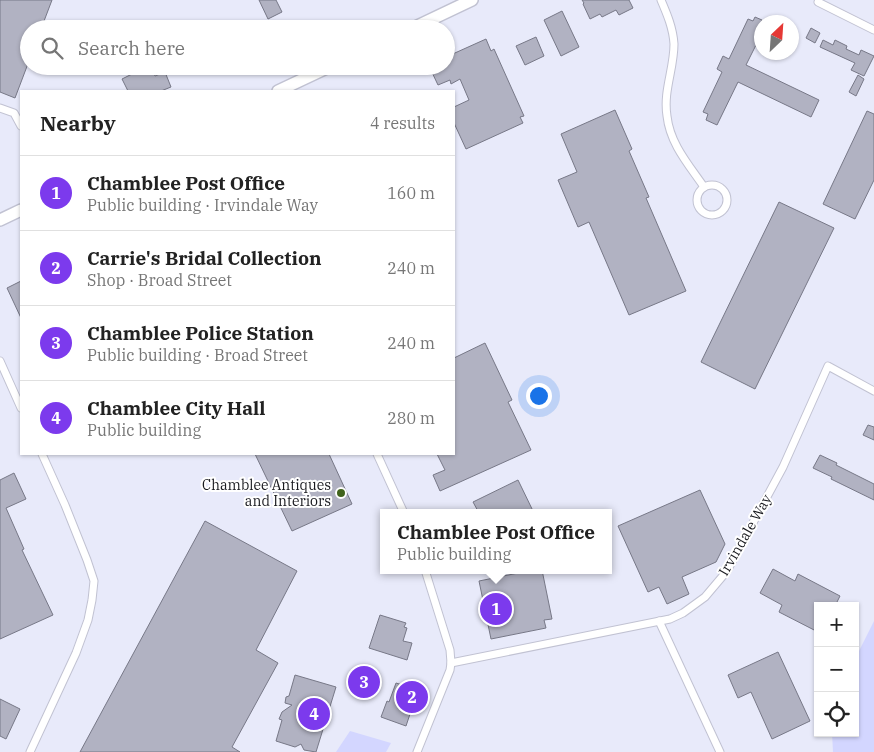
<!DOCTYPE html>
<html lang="en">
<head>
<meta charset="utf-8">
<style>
  body { margin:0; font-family:"IBM Plex Serif",serif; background:#f6f6f6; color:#222 }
  .controls { position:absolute; right:15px; bottom:15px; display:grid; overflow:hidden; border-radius:0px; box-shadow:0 1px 4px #0004 }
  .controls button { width:45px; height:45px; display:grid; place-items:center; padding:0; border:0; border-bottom:1px solid #e0e0e0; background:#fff; color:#222; font:25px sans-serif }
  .compass { position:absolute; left:754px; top:15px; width:45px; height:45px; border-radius:50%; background:#fff; box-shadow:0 1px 4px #0004; rotate:25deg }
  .you { position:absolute; left:538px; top:395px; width:18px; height:18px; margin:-12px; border:4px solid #fff; border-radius:50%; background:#1a73e8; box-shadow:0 0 0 8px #1a73e833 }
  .badge { display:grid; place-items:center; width:32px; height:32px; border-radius:50%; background:#7c3aed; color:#fff; font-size:16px; font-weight:700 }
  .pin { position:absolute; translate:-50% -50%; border:2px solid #fff; box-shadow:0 1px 5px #0006 }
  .popup { position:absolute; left:380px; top:509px; width:232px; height:65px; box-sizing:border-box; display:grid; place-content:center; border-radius:0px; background:#fff; filter:drop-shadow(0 1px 4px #0005); font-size:16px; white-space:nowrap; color:#767676 }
  .popup b { font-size:19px; color:#222 }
  .popup::after { content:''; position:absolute; left:50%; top:100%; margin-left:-10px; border:10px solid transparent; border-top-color:#fff }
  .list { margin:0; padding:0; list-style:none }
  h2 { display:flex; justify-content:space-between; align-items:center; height:65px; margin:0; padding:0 20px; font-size:21px }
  h2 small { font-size:16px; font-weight:400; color:#767676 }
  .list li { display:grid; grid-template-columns:32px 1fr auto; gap:15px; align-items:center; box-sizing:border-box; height:75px; padding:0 20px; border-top:1px solid #e0e0e0 }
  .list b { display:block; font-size:19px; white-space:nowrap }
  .list p { margin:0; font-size:16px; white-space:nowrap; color:#767676 }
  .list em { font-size:16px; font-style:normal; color:#767676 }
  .icon { flex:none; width:28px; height:28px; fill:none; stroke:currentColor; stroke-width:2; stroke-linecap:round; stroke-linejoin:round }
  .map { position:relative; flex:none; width:874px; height:752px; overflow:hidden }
  .search { position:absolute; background:#fff; box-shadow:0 1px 4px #0004; left:20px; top:20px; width:435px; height:55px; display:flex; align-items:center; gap:12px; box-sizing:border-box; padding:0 18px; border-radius:28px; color:#767676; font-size:19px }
  .panel { position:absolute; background:#fff; box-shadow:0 1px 4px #0004; left:20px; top:90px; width:435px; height:365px; border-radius:0px }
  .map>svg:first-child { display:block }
</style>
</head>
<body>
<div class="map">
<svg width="874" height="752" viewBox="0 0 874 752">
  <rect width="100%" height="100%" fill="#e8eafa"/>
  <g fill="#d3d6ff">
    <polygon points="874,621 874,752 833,752 832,733 855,733 855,659"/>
    <polygon points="350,731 391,743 386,752 336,752"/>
  </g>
  <g fill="#b1b2c2" stroke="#777887">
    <polygon points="0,0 52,0 41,29 29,29 29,61 15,98 0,92"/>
    <polygon points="259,0 276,0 282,12 268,19"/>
    <polygon points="582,0 629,0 633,8 619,15 616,10 602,17 600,14 590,19 583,4 584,3"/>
    <polygon points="562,11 579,47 561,56 544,20"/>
    <polygon points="755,17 762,20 762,33 746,65 819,100 811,117 738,82 717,125 706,120 708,114 703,112 722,72 717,69 723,56 729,59 748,19 753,21"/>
    <polygon points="811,28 820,33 815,43 806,38"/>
    <polygon points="536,37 544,56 525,65 516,46"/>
    <polygon points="486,39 491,51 494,49 524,116 520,117 523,123 466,149 454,123 454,107 469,100 460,79 451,84 450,80 438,85 429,66 446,66 446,57"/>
    <polygon points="823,40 833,45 835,40 847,46 846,49 859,55 861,50 874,56 864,76 851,70 855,63 820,47"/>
    <polygon points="148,66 150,66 155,76 165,72 171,87 161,91 128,91 122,79"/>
    <polygon points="858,75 864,79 856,96 849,92"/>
    <polygon points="615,110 632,149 629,151 649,197 646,198 686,291 629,315 589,222 578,227 558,180 577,172 561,134"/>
    <polygon points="867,111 874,114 874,180 855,219 823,204"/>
    <polygon points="779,202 834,228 755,389 701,362"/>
    <polygon points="21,281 21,318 7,288"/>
    <polygon points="485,343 512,400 508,402 531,450 440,491 433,475 445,470 437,454 454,454 454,358"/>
    <polygon points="868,425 874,427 874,440 863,435"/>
    <polygon points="255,454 329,454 352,504 292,531"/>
    <polygon points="820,455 837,463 836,465 874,484 874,500 831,479 832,477 813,468"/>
    <polygon points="14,473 26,499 6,508 24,549 22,550 53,615 0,639 0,480"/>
    <polygon points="518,480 534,513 479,513 473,502"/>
    <polygon points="700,490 725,544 716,562 682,577 689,594 667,604 659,587 648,592 618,526"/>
    <polygon points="205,521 297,571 256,650 278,663 232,747 240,752 80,752"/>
    <polygon points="773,569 795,581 798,574 840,596 835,606 818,606 818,632 779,612 782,605 760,593"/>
    <polygon points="533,570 542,570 552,619 544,620 546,628 491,639 479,581"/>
    <polygon points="380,615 406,623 404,627 407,628 403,641 412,643 407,660 369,648"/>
    <polygon points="778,652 810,721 772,739 751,692 738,698 728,675"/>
    <polygon points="295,675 336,687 316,752 304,750 301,744 295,747 276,741 282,720 279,719 282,712 292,705 285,703 286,697 289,696"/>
    <polygon points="396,683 421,691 415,706 413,705 406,726 381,717 387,701 389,702"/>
    <polygon points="0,699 20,709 6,739 0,736"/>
  </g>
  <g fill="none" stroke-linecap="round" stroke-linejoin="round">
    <defs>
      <g id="minor">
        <path d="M661,0C667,14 673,28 674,44C674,69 663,91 667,116C670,144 689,165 704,187"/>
        <polyline points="818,2 874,30"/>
        <polyline points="0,108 14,113 21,126"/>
        <circle cx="712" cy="200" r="15"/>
        <polyline points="0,361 21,408"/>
        <polyline points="377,454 404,513"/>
        <polyline points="659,621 720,752"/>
        <polyline points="451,663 670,619 683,613 705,597 727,571 783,467 828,366 874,391"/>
        <polyline points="30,752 76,653 88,620 92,600 94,581 87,560 65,505 42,454"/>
        <polyline points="417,752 450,670 451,663 450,650 425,570"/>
      </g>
      <g id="trunk">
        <polyline points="411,29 472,0"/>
        <polyline points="278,91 331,66"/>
        <polyline points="0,220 21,210"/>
      </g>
    </defs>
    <use href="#minor" stroke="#c1c2d2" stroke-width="9"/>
    <use href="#trunk" stroke="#c1c2d2" stroke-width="14"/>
    <use href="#minor" stroke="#fff" stroke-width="7"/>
    <use href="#trunk" stroke="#fff" stroke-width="11"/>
  </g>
  <circle fill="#40631b" stroke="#fff" stroke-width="2" cx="341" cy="493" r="5"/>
  <g text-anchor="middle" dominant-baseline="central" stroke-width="4" stroke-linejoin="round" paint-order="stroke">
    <g font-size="14" fill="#191a1f" stroke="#fff" text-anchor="end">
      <text x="331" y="485">Chamblee Antiques<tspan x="331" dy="16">and Interiors</tspan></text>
    </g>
    <g font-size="14" fill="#191a1f" stroke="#fff">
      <text transform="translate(745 535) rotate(-60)">Irvindale Way</text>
    </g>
  </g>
</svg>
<div class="controls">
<button>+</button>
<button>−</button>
<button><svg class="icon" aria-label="locate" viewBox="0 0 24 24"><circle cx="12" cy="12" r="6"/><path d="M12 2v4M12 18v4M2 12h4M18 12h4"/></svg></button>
</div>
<svg class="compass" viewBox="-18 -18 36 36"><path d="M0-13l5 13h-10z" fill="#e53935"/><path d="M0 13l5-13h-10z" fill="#767676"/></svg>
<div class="you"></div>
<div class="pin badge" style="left:496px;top:609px">1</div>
<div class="popup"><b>Chamblee Post Office</b>Public building</div>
<div class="pin badge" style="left:412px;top:697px">2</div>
<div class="pin badge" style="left:364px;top:682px">3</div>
<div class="pin badge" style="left:314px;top:714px">4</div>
<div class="search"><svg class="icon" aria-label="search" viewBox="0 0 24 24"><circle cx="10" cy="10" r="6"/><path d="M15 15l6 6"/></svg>Search here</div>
<section class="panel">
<h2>Nearby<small>4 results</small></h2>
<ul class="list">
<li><span class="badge">1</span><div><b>Chamblee Post Office</b><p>Public building · Irvindale Way</p></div><em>160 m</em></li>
<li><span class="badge">2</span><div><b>Carrie's Bridal Collection</b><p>Shop · Broad Street</p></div><em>240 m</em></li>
<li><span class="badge">3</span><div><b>Chamblee Police Station</b><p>Public building · Broad Street</p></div><em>240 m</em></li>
<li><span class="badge">4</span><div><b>Chamblee City Hall</b><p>Public building</p></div><em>280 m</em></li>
</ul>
</section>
</div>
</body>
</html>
